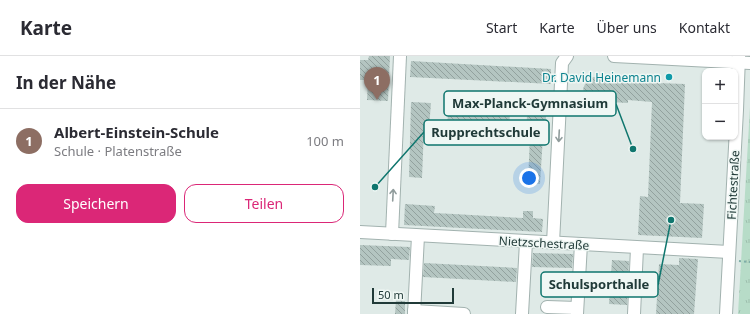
<!DOCTYPE html>
<html lang="de">
<head>
<meta charset="utf-8">
<style>
  body { margin:0; font-family:"Noto Sans",sans-serif; background:#f2f2f3; color:#2b2b33 }
  .controls { position:absolute; right:12px; top:12px; display:grid; overflow:hidden; border-radius:8px; box-shadow:0 1px 3px #0004 }
  .controls button { width:36px; height:36px; display:grid; place-items:center; padding:0; border:0; border-bottom:1px solid #e1e1e2; background:#fff; color:#2b2b33; font:20px sans-serif }
  .scale { position:absolute; left:12px; bottom:10px; width:82px; box-sizing:border-box; padding-left:4px; border:2px solid #203a38; border-top:0; font-size:11px; line-height:14px; white-space:nowrap; color:#203a38; -webkit-text-stroke:3px #eff7f4; paint-order:stroke }
  .you { position:absolute; left:169px; top:122px; width:14px; height:14px; margin:-10px; border:3px solid #fff; border-radius:50%; background:#1a73e8; box-shadow:0 0 0 6px #1a73e833 }
  .badge { display:grid; place-items:center; width:26px; height:26px; border-radius:50%; background:#db2777; color:#fff; font-size:13px; font-weight:700 }
  .pin { position:absolute; translate:-50% -33px; filter:drop-shadow(0 1px 2px #0008) }
  .pin::after { content:''; position:absolute; top:21px; width:14px; height:12px; background:inherit; clip-path:polygon(0 0,100% 0,50% 100%) }
  .list { margin:0; padding:0; list-style:none }
  h2 { display:flex; justify-content:space-between; align-items:center; height:52px; margin:0; padding:0 16px; font-size:17px }
  h2 small { font-size:13px; font-weight:400; color:#7c7c81 }
  .list li { display:grid; grid-template-columns:26px 1fr auto; gap:12px; align-items:center; box-sizing:border-box; height:64px; padding:0 16px; border-top:1px solid #e1e1e2 }
  .list b { display:block; font-size:15px; white-space:nowrap }
  .list p { margin:0; font-size:13px; white-space:nowrap; color:#7c7c81 }
  .list em { font-size:13px; font-style:normal; color:#7c7c81 }
  .actions { display:flex; gap:8px; padding:12px 16px }
  .actions a { flex:1; padding:9px 0; border:1px solid #db2777; border-radius:12px; text-align:center; font-size:14px; color:#db2777 }
  .actions .main { background:#db2777; color:#fff }
  .map { position:relative; flex:none; width:390px; height:258px; overflow:hidden }
  header { display:flex; align-items:center; gap:24px; box-sizing:border-box; height:56px; padding:0 20px; background:#fff; border-bottom:1px solid #e1e1e2 }
  header strong { font-size:19px }
  nav { display:flex; gap:22px; margin-inline-start:auto; font-size:14px }
  main { display:flex }
  aside { flex:1; background:#fff }
  .map>svg:first-child { display:block }
</style>
</head>
<body>
<header>
<strong>Karte</strong>
<nav><a>Start</a><a>Karte</a><a>Über uns</a><a>Kontakt</a></nav>
</header>
<main>
<aside>
<h2>In der Nähe<small></small></h2>
<ul class="list">
<li><span class="badge" style="background:#8d6e63">1</span><div><b>Albert-Einstein-Schule</b><p>Schule · Platenstraße</p></div><em>100 m</em></li>
</ul>
<div class="actions"><a class="main">Speichern</a><a>Teilen</a></div>
</aside>
<div class="map">
<svg width="390" height="258" viewBox="0 0 390 258">
  <defs>
    <pattern id="park-tufts" width="24" height="20" patternUnits="userSpaceOnUse"><rect width="24" height="20" fill="#b7dcc8"/><path d="M3 7l-1-3M5 7V3M7 7l1-3M15 17l-1-3M17 17v-4M19 17l1-3" fill="none" stroke="#9dbead"/></pattern>
    <pattern id="building-back-hatch" width="6" height="6" patternUnits="userSpaceOnUse"><rect width="6" height="6" fill="#b4c5c1"/><path d="M-1 5l2 2M0 0l6 6M5-1l2 2" fill="none" stroke="#92a19e"/></pattern>
  </defs>
  <rect width="100%" height="100%" fill="#dfeae7"/>
  <polygon fill="url(#park-tufts)" points="390,51 390,258 378,258"/>
  <g fill="url(#building-back-hatch)">
    <polygon points="9,0 30,0 28,45 7,44 8,24 0,24 0,4 8,4"/>
    <polygon points="51,5 191,13 191,28 50,21"/>
    <polygon points="232,21 269,23 269,26 325,28 320,147 344,148 342,182 278,179 280,140 288,141 292,46 268,44 268,47 231,45 232,42 225,38 223,33 225,28 232,25"/>
    <polygon points="51,46 71,47 69,72 64,72 62,122 49,121"/>
    <polygon points="99,48 113,48 113,53 150,56 149,75 144,75 144,85 97,83 97,72 87,72 88,57 98,58"/>
    <polygon points="167,59 186,60 185,80 183,80 180,128 168,127 170,79 166,79"/>
    <polygon points="45,148 75,150 74,157 94,158 163,162 163,155 173,155 173,162 183,163 182,176 44,169"/>
    <polygon points="0,189 50,191 49,204 31,203 31,210 0,209"/>
    <polygon points="173,197 213,198 212,212 172,211"/>
    <polygon points="319,202 338,203 334,258 296,258 299,208 319,209"/>
    <polygon points="252,204 269,205 267,249 249,248"/>
    <polygon points="64,207 157,212 156,226 63,221"/>
    <polygon points="36,244 45,245 45,258 35,258"/>
  </g>
  <g fill="none" stroke-linecap="round" stroke-linejoin="round">
    <defs>
      <g id="minor">
        <polyline points="254,0 390,7"/>
        <polyline points="0,176 369,196"/>
        <polyline points="32,178 40,0"/>
        <polyline points="193,187 202,7 207,0"/>
        <polyline points="187,251 217,252"/>
        <polyline points="54,255 104,258"/>
        <polyline points="54,258 58,180"/>
        <polyline points="162,258 166,186"/>
        <polyline points="217,258 221,188"/>
        <polyline points="274,258 277,192"/>
        <polyline points="366,258 377,54 379,0"/>
      </g>
    </defs>
    <use href="#minor" stroke="#a2b2af" stroke-width="14"/>
    <polyline stroke="#7faea8" stroke-width="2" stroke-dasharray="2 3" stroke-linecap="butt" points="379,205 390,206"/>
    <use href="#minor" stroke="#fff" stroke-width="12"/>
  </g>
  <defs><path id="oneway-shaft" d="M-6 0H5M1.5-3L5.5 0L1.5 3" fill="none" stroke-width="1.6" stroke-linecap="round" stroke-linejoin="round"/></defs>
  <g stroke="#909c9c">
    <use href="#oneway-shaft" transform="translate(199 80) rotate(93)"/>
    <use href="#oneway-shaft" transform="translate(33 139) rotate(-87)"/>
  </g>
  <circle fill="#0f9aa8" stroke="#eff7f4" stroke-width="1.5" cx="309" cy="21" r="4"/>
  <g text-anchor="middle" dominant-baseline="central" stroke-width="3" stroke-linejoin="round" paint-order="stroke">
    <g font-size="12" fill="#0d838f" stroke="#eff7f4" text-anchor="end">
      <text x="301" y="21">Dr. David Heinemann</text>
    </g>
    <g font-size="12" fill="#203a38" stroke="#eff7f4">
      <text transform="translate(373 129) rotate(-87)">Fichtestraße</text>
      <text transform="translate(184 187) rotate(3)">Nietzschestraße</text>
    </g>
  </g>
  <path fill="none" stroke="#0f766e" stroke-width="1.5" d="M273 93L256 48M15 131L64 76M311 164L298 229"/>
  <g fill="#0f766e" stroke="#eff7f4" stroke-width="1.5">
    <circle cx="273" cy="93" r="4"/>
    <circle cx="15" cy="131" r="4"/>
    <circle cx="311" cy="164" r="4"/>
  </g>
  <g fill="#eff7f4" stroke="#0f766e" stroke-width="1.5">
    <rect x="84" y="35" width="172" height="25" rx="4"/>
    <rect x="64" y="64" width="125" height="25" rx="4"/>
    <rect x="181" y="216" width="117" height="25" rx="4"/>
  </g>
  <g font-size="13" text-anchor="middle" font-weight="bold" fill="#203a38">
    <text x="170" y="52">Max-Planck-Gymnasium</text>
    <text x="126" y="81">Rupprechtschule</text>
    <text x="239" y="233">Schulsporthalle</text>
  </g>
</svg>
<div class="controls">
<button>+</button>
<button>−</button>
</div>
<div class="scale">50 m</div>
<div class="you"></div>
<div class="pin badge" style="left:17px;top:44px;background:#8d6e63">1</div>
</div>
</main>
</body>
</html>
